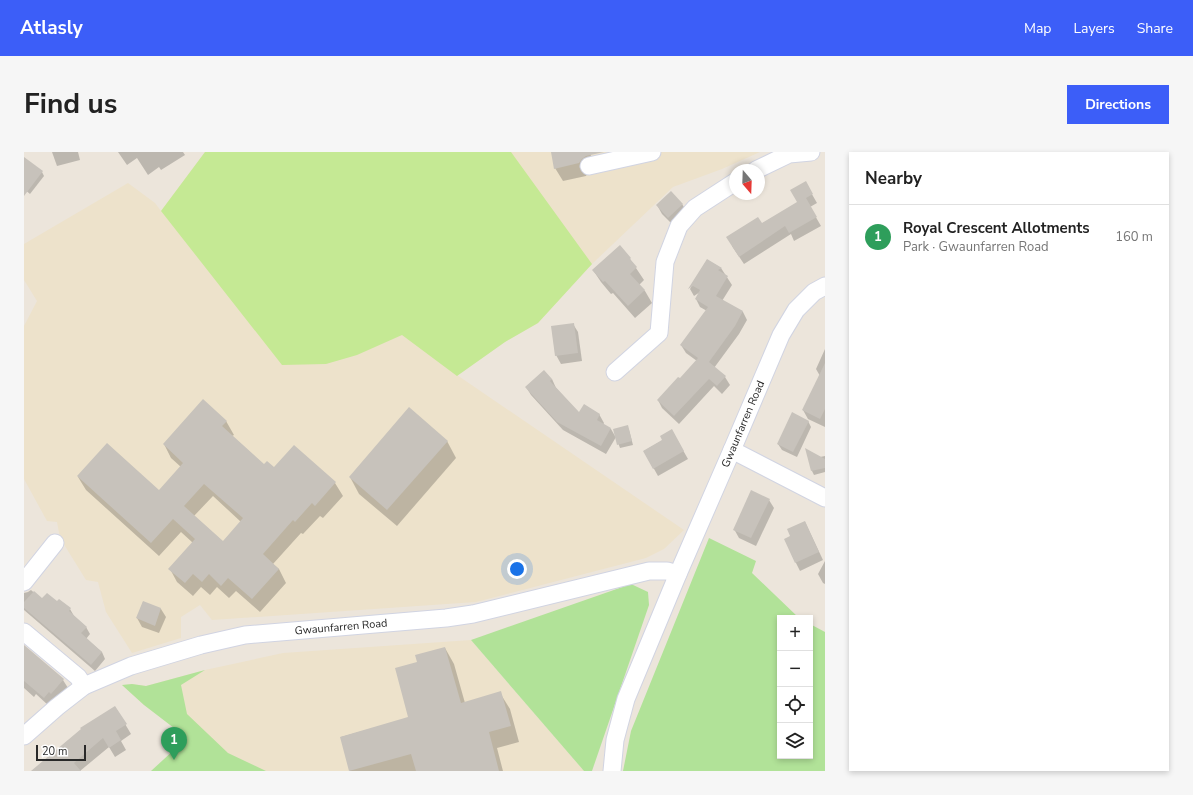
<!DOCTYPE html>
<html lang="en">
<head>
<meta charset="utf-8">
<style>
  body { margin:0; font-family:"Nunito Sans",sans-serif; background:#f6f6f6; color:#222 }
  .controls { position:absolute; right:12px; bottom:12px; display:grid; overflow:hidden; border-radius:0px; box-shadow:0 2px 6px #0003 }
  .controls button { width:36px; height:36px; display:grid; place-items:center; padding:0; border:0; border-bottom:1px solid #e0e0e0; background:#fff; color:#222; font:20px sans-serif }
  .compass { position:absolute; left:705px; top:12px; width:36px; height:36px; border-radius:50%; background:#fff; box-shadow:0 2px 6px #0003; rotate:161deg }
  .scale { position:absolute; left:12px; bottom:10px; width:50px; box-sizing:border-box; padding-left:4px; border:2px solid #292929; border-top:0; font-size:11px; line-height:14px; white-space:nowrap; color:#292929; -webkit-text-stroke:3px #fff; paint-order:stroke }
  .you { position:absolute; left:493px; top:417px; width:14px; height:14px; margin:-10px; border:3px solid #fff; border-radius:50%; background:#1a73e8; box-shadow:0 0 0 6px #1a73e833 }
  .badge { display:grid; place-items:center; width:26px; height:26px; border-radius:50%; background:#3c5ef8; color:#fff; font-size:13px; font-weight:700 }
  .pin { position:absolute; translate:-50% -33px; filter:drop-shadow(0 1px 2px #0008) }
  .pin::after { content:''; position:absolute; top:21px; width:14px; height:12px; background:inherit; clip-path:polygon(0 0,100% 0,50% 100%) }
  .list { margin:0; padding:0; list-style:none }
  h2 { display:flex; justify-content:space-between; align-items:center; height:52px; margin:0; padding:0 16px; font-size:17px }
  h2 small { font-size:13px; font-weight:400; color:#767676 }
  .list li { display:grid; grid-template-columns:26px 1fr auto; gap:12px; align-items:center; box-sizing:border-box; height:64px; padding:0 16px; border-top:1px solid #e0e0e0 }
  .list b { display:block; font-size:15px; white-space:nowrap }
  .list p { margin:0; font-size:13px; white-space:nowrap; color:#767676 }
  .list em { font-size:13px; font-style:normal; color:#767676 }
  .icon { flex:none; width:22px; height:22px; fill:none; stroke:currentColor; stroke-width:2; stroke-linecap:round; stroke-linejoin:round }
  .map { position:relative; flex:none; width:801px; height:619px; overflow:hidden; border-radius:0px }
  header { display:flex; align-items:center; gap:24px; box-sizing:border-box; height:56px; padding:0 20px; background:#3c5ef8; color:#fff }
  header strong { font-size:19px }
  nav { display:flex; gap:22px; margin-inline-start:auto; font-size:14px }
  .intro { display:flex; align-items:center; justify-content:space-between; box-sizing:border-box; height:96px; padding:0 24px }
  h1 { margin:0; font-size:28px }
  .button { padding:10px 18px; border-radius:0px; background:#3c5ef8; color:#fff; font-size:14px; font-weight:700 }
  main { display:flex; gap:24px; padding:0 24px }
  aside { flex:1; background:#fff; border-radius:0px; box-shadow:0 2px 6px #0003 }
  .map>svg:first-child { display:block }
</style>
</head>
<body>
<header>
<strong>Atlasly</strong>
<nav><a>Map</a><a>Layers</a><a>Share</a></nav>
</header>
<div class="intro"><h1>Find us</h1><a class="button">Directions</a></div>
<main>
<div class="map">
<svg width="801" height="619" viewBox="0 0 801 619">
  <rect width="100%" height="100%" fill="#ece5db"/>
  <g fill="#ede2cb">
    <polygon points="181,0 736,0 698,17 649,35 568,112 514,171 481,190 433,223 660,378 640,397 622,406 452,450 188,468 176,453 157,465 157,486 108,501 82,460 74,430 62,428 36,386 33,370 23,369 0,327 0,174 13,149 0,128 0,92 104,31 131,51 137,59"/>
    <polygon points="447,488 560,619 171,619 163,585 120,553 98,533 108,532 122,534 181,518 259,501"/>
  </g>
  <g fill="#b1e298">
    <polygon points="685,386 732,409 728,421 775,466 756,466 756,604 786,604 786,472 801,480 801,619 599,619 607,579"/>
    <polygon points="607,432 624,440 625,453 568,619 560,619 447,488"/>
    <polygon points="181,518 157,533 163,562 204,601 242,619 127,619 163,586 120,553 98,533 108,532 122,534"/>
  </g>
  <polygon fill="#c5e994" points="181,0 487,0 568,112 514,171 481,190 433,224 378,183 333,203 302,212 258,213 137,59"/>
  <g fill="#0003" fill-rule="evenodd">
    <polygon points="28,0 54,0 56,8 33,14"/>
    <polygon points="94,0 159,0 161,3 137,18 135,15 124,23 113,6 103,13"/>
    <polygon points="528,0 566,0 570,17 565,19 562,24 539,29 531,16"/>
    <polygon points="0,8 18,20 20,24 6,42 0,37"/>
    <polygon points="781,30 793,51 786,55 797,74 770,89 767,82 720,112 708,94 737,72 775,51"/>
    <polygon points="658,52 663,60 649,73 638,62 633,53"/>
    <polygon points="595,95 606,107 620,128 615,133 621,139 628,151 611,166 589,141 587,142 577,130 569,118"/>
    <polygon points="683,108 697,116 708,133 698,149 719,160 723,168 715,182 690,216 701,225 706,233 698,242 690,234 655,272 638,256 634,248 656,228 673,209 662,201 657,193 683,159 676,155 672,147 676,140 670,144 666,137"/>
    <polygon points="549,172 554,180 558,209 537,212 532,203"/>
    <polygon points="801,197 801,275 784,267 779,258 796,224 792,217"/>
    <polygon points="528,227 532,236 555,262 575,262 580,271 579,273 587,277 591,284 603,274 605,278 609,293 596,296 592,285 582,302 539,278 507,243 502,235"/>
    <path d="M202,269L210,283L208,284L240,313L250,317L270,294L311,331L319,344L299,366L296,364L279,382L277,381L249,412L255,417L262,431L236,460L212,439L205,446L193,435L186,443L177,435L169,444L153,430L146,417L169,391L157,380L135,404L62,338L54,325L135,340L157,315L147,306L140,292ZM189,344L217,370L199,390L170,364Z"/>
    <polygon points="784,269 787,275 773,305 758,298 754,292"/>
    <polygon points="648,279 664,307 634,324 620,299 639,288"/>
    <polygon points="423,289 432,306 373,374 335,342 326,325"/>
    <polygon points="783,298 796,305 801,304 801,320 790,323 788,319"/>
    <polygon points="745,348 750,356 732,394 715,386 710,377"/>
    <polygon points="781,370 799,408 776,419 772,411 768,384"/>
    <polygon points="801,409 801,432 799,431 794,422"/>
    <polygon points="7,438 18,448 33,451 46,457 50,464 62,475 66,482 62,487 78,500 81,507 71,519 0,458 0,441 4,440"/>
    <polygon points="119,450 137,457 142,465 135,481 118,475 113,466"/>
    <polygon points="0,494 39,528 44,536 25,554 12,542 10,545 0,536"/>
    <polygon points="421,496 430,512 441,551 476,541 486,557 495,590 473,596 479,619 326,619 317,585 386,566 394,511"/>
    <polygon points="91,555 107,582 97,589 102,598 91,605 85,595 56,619 9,619"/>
  </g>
  <g fill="#c7c2bb" fill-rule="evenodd">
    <polygon points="527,0 580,0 562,4 558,7 555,11 530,17"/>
    <polygon points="0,5 19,19 0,44"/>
    <polygon points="782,29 789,42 782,46 793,65 765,81 761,74 715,105 702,85 734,65 738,71 773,50 766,38"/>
    <polygon points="647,39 659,52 644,66 632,53"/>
    <polygon points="596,93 607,106 606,107 613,115 606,122 621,138 604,154 581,129 579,130 568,118"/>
    <polygon points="683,107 698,116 694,118 704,124 692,144 719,159 711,174 685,210 702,224 693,234 685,227 650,264 633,248 654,225 656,226 674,206 656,193 684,155 671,147 676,138 669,134 664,137"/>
    <polygon points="550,171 554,201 531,204 527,174"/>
    <polygon points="801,211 801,257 796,267 778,258"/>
    <polygon points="520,218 528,227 526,229 555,260 560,252 576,262 573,268 587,276 577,294 533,270 501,235"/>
    <path d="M179,247L203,269L198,274L240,312L243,309L250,315L270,293L312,330L291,354L288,351L271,370L269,368L239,402L255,417L228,447L204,426L197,434L185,422L178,430L169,422L161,431L144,417L171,387L149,367L127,391L53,324L83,291L135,338L159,311L139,292ZM180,332L219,366L199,389L160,354Z"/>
    <polygon points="385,255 424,289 363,358 325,325"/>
    <polygon points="768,260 785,269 769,300 753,292"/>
    <polygon points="604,273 608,289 593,293 589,277"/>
    <polygon points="648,277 660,299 629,317 619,299 638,288 636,284"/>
    <polygon points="781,296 801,307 801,316 787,319"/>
    <polygon points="727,338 746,347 727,386 709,378"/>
    <polygon points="781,369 795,400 771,411 760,387 766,384 763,377"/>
    <polygon points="10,439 18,446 23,441 33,449 35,447 47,456 45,459 63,475 57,481 78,500 67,513 0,456 0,450"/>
    <polygon points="119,449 137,456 131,474 112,466"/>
    <polygon points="0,493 40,527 27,542 25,540 20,546 0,529"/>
    <polygon points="421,495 437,551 477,539 487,574 465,580 475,619 392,619 387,602 325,619 316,585 384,565 371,516 393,510 391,503"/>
    <polygon points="91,554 103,572 92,579 97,588 85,596 79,586 50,611 57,619 7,619 57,577 56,576"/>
  </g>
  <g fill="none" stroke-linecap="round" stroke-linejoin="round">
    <defs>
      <g id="minor">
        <polyline points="565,14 628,0"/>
        <polyline points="732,18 765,2 787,0"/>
        <polyline points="591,220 635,181 641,110 655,74 671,56 711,30"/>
        <polyline points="708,298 801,346"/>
        <polyline points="0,430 31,391"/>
        <polyline points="0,480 54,525 60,534"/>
        <polyline points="0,584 33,555 60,534 107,514 177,493 221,483 422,466 449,462 625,419 643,419 654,422"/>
        <polyline points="588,619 591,588 602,547 654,422 708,298 757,183 772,158 790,140 801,134"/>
      </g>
    </defs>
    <use href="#minor" stroke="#d1d4e2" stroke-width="19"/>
    <use href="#minor" stroke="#fff" stroke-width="17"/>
  </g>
  <g text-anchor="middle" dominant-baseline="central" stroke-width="3.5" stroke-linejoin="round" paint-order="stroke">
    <g font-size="11" fill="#292929" stroke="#fff">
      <text transform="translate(719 272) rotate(-67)">Gwaunfarren Road</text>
      <text transform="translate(317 475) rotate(-5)">Gwaunfarren Road</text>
    </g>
  </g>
</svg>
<div class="controls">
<button>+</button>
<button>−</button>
<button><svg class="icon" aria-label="locate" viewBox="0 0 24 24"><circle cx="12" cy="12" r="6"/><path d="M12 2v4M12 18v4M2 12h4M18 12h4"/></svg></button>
<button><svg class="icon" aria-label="layers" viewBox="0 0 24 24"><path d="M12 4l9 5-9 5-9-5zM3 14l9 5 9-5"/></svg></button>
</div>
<svg class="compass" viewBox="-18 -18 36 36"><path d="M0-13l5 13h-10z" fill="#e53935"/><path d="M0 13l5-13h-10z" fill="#767676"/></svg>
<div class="scale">20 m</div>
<div class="you"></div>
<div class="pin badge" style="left:150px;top:608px;background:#2e9e5b">1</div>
</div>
<aside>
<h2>Nearby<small></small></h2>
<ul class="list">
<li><span class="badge" style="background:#2e9e5b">1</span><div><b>Royal Crescent Allotments</b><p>Park · Gwaunfarren Road</p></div><em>160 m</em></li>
</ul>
</aside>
</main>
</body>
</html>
